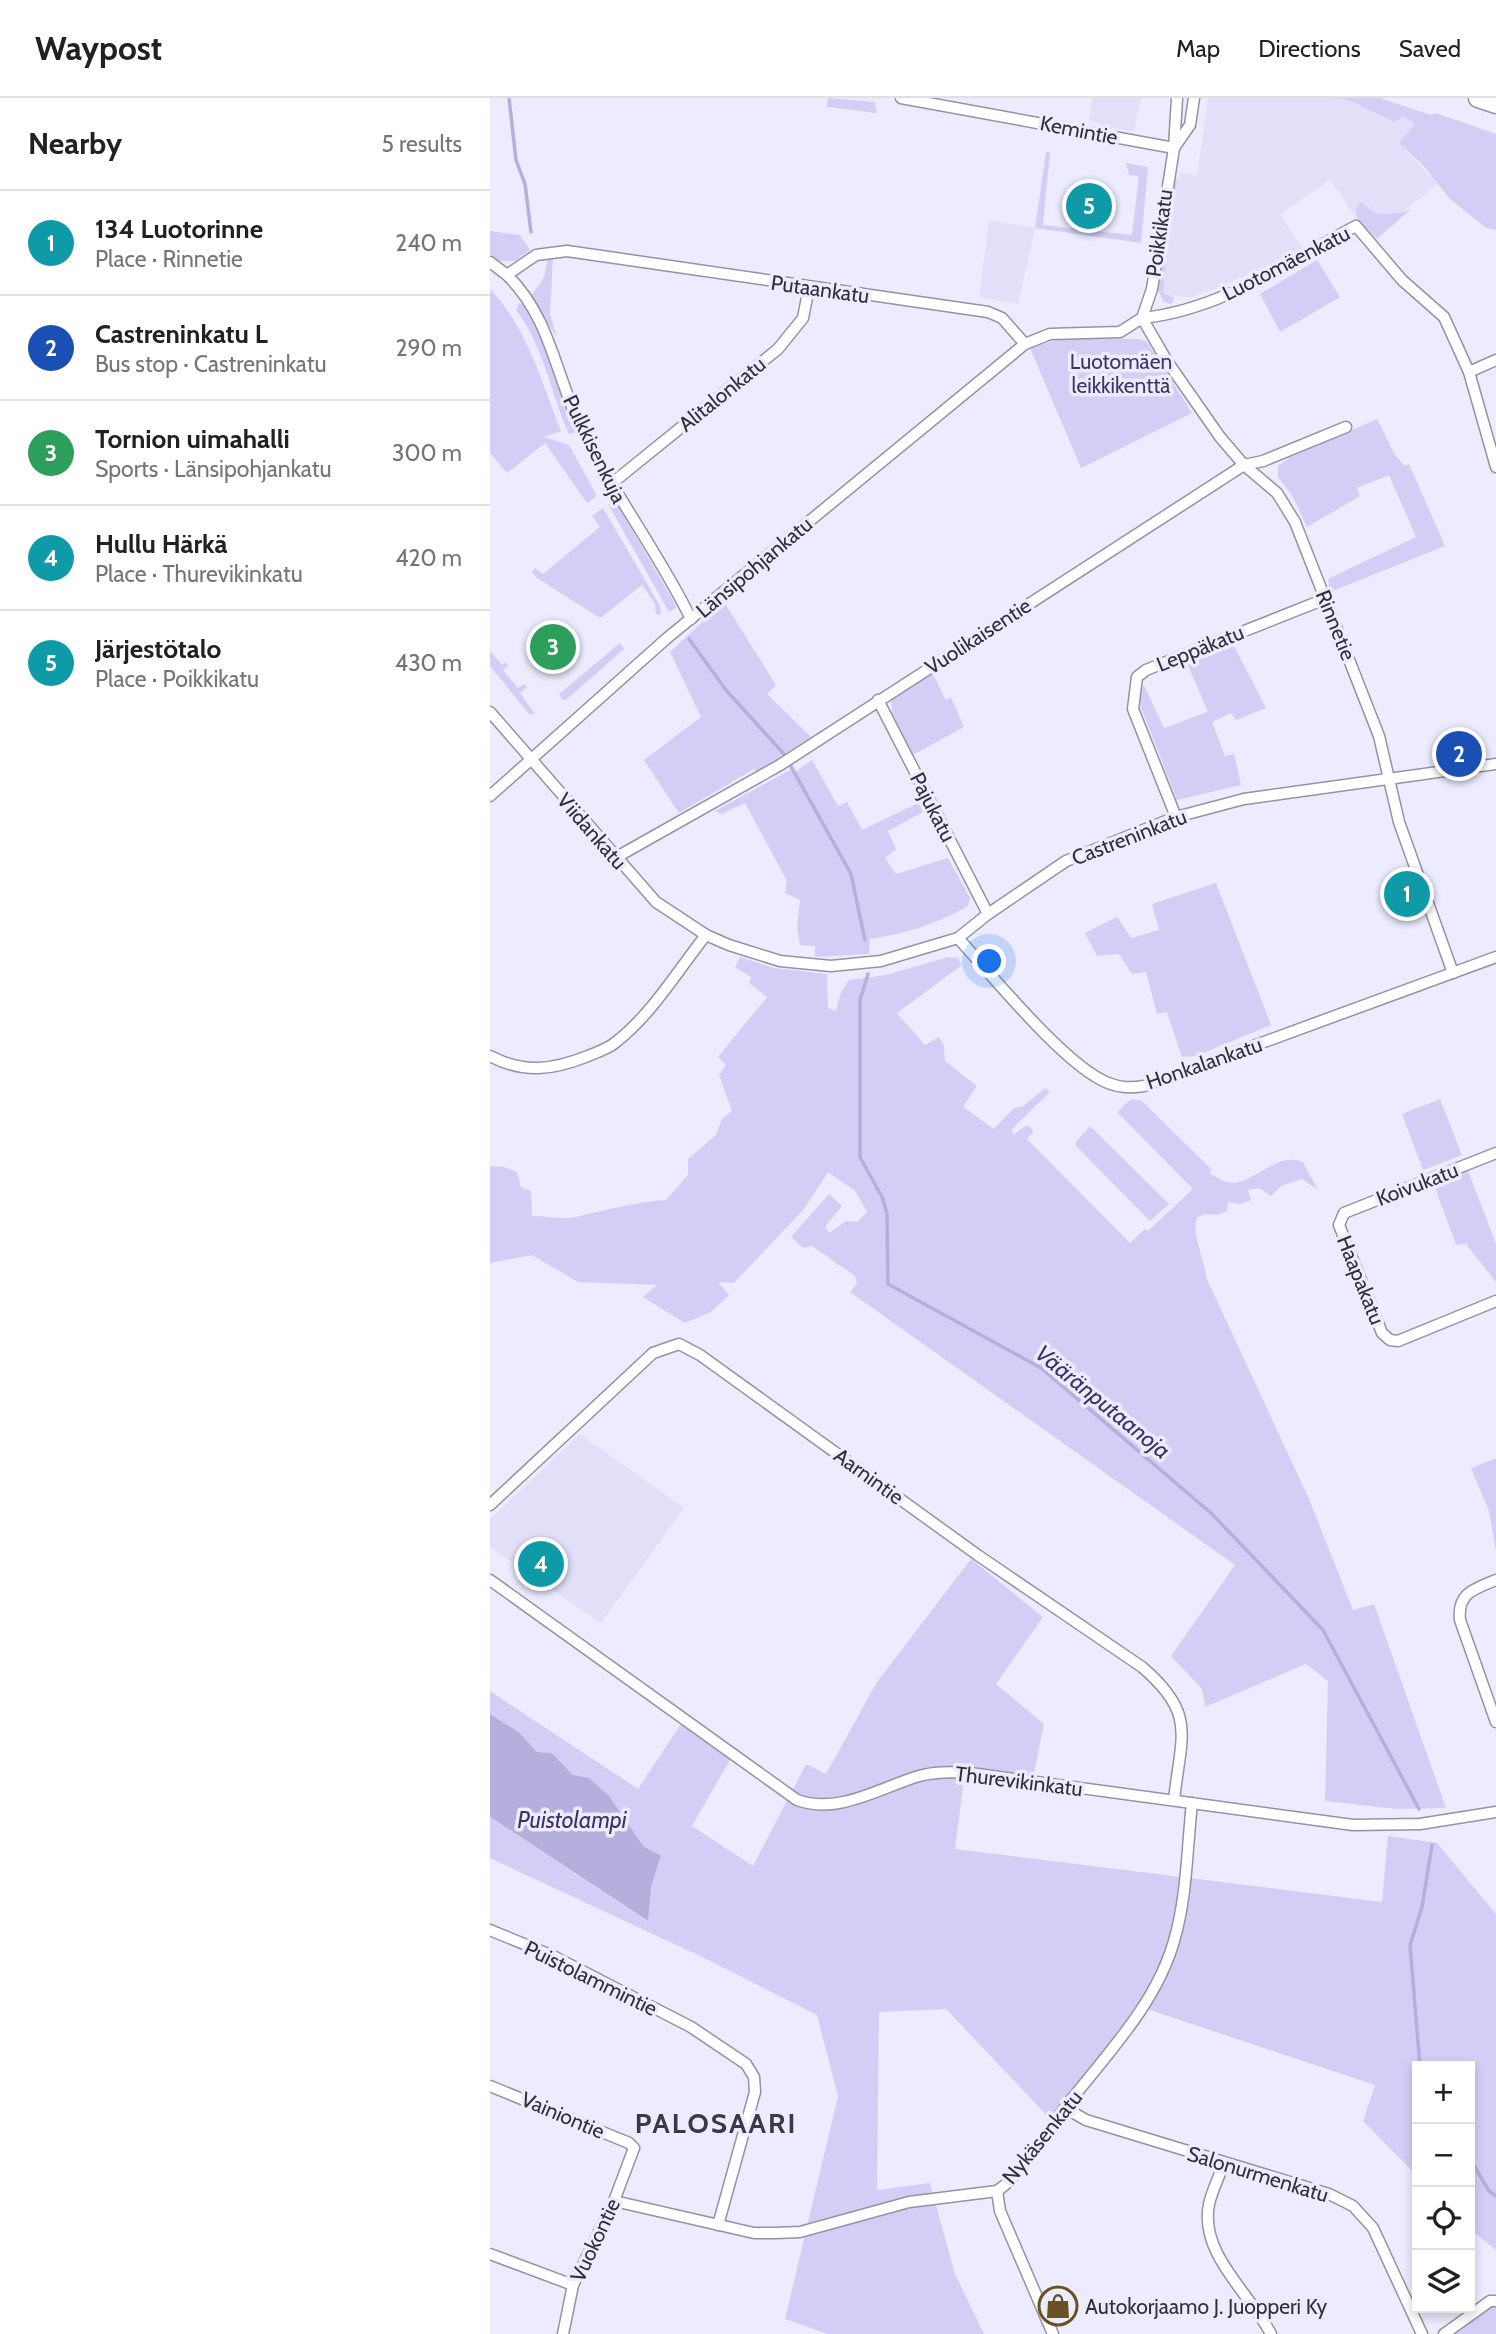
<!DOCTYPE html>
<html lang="en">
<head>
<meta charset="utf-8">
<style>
  body { margin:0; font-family:Cabin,sans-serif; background:#f6f6f6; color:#202124 }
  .controls { position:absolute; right:21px; bottom:21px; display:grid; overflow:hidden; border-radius:0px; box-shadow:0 4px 10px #0003 }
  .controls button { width:63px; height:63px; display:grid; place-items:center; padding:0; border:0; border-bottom:2px solid #e0e0e0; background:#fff; color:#202124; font:35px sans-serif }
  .you { position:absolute; left:500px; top:864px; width:24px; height:24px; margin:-18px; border:5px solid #fff; border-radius:50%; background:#1a73e8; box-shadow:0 0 0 10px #1a73e833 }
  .badge { display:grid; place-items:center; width:46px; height:46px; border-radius:50%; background:#ea580c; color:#fff; font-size:23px; font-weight:700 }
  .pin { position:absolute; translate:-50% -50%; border:4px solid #fff; box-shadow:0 2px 7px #0006 }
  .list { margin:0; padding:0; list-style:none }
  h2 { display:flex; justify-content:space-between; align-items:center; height:91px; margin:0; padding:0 28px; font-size:30px }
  h2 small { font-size:23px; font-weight:400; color:#757577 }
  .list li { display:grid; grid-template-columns:46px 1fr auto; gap:21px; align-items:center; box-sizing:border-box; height:105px; padding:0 28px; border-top:2px solid #e0e0e0 }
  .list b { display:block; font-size:26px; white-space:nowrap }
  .list p { margin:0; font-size:23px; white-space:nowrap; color:#757577 }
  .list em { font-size:23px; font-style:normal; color:#757577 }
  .icon { flex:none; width:38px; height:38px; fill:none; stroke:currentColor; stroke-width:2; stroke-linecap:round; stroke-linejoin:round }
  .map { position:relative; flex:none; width:1006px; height:2236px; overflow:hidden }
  header { display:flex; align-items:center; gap:42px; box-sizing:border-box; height:98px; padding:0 35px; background:#fff; border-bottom:2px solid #e0e0e0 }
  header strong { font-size:33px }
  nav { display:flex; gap:38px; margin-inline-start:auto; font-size:24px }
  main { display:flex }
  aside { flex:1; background:#fff }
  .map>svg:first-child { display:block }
</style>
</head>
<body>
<header>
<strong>Waypost</strong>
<nav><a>Map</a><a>Directions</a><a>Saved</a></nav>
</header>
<main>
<aside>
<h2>Nearby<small>5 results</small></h2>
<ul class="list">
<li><span class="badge" style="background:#0f9aa8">1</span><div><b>134 Luotorinne</b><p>Place · Rinnetie</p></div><em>240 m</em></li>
<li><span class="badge" style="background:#1a4fb4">2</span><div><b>Castreninkatu L</b><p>Bus stop · Castreninkatu</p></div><em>290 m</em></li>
<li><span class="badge" style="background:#2e9e5b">3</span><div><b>Tornion uimahalli</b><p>Sports · Länsipohjankatu</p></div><em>300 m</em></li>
<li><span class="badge" style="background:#0f9aa8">4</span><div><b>Hullu Härkä</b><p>Place · Thurevikinkatu</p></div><em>420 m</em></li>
<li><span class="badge" style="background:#0f9aa8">5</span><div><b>Järjestötalo</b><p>Place · Poikkikatu</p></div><em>430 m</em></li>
</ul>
</aside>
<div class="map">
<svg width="1006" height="2236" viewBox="0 0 1006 2236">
  <rect width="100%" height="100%" fill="#edebff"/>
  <g fill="#e2dff9">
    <polygon points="602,0 651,0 644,33 622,30 599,22"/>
    <polygon points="718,0 868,0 915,13 925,26 909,45 948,86 911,115 887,116 874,104 865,115 866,119 840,82 790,116 814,153 722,192 701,199 679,198 675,195 674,179 689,75 707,77"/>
    <polygon points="499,122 545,130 528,206 489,199"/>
    <polygon points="90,1336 194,1410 111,1525 0,1449 0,1421"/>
  </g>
  <g fill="#d3cef5">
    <polygon points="338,0 385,4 387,15 337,9"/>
    <polygon points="842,0 890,0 941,17 946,15 1006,36 1006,132 996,130 959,100 933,67 909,45 925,26 913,18 905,24 859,2"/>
    <polygon points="556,54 560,54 553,127 642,137 649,78 639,77 636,65 658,69 651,145 545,130"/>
    <polygon points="688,79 674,179 674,195 684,200 682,206 674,204 668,192 681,91"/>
    <polygon points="871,104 887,116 910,115 921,111 887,141 866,119 866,110"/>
    <polygon points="0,133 30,137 40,152 25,163 8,163 0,156"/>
    <polygon points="63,158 60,216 67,239 40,199 54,180 58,159"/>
    <polygon points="827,162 850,199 790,234 770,196"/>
    <path d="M0,191C38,231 51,283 71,333L54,339L79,347L107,398L97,405L55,345L17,375L0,355Z"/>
    <path d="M29,205L34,207L52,242L86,334L79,336C61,297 53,246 26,212Z"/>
    <polygon points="570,241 649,241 657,244 702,315 591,370 540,250"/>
    <polygon points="887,321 905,357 915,368 919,366 955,448 840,494 838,481 926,439 899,377 867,390 870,398 817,429 803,399 788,379 788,368 799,360"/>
    <polygon points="118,406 127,406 187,509 179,514"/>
    <polygon points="113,410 170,508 171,517 166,516 165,506 152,487 110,520 47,480 42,474 45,470 53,476 110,429 102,418"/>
    <polygon points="234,504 286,587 277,596 321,639 266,674 264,671 189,715 154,662 211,619 180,554"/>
    <polygon points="130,545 134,551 76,602 72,602 69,596"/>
    <polygon points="744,548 776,610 746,622 741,615 722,624 735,658 744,656 751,687 687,702 647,599 654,587 674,630 718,614 697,565"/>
    <polygon points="0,553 12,567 16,564 18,567 13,572 28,590 34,586 37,589 30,595 45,616 39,616 0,568"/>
    <polygon points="442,574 456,602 461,599 474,629 423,657 402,615 401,599"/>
    <path d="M322,662L348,708L357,704L372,732L430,704L435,713L398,733L406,751L395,760L406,776L458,760L480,800L478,808C445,827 417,835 380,841L379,856L325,859V848L310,847L307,829L310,802L295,795L297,783L255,705L232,716L225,713L300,672L304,675Z"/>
    <polygon points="726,785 781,927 706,958 692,959 677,914 667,916 656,874 642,876 629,856 607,858 595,835 627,819 641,840 669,832 662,806"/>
    <path d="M250,859L284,870L337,876L338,910L346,913L351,894L359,882L396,877L458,859L468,860L472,867L407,915L435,947L449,939L454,948L455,963L487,988L473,1009L504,1031L524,1010L532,1009L555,990L560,994L522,1031L523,1037L537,1027L544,1033L537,1041L640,1145L655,1131L658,1133L703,1091L627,1014L641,1001L652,1003L722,1072L719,1075C726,1079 737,1086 745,1085C768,1081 788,1054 813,1064L828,1092L812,1081L791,1088L781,1098L769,1090L758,1092L761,1102L751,1106L738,1104L737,1113L728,1117L714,1116L707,1120C701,1138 715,1160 716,1179L819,1401L863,1512L884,1506L956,1710L906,1711L835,1703L838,1583L816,1566L715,1609L712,1591L681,1558L745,1467L360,1194L367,1185L365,1178L322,1148L313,1150L301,1139L339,1096L352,1108L335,1129L339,1135L356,1123L367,1124L377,1114L365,1093L338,1074L314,1111L244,1185L228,1184L239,1197L221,1214L195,1225L153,1199L167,1187L88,1184L42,1157L0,1165V1068L14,1069L27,1074L31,1089L41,1093L42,1118C55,1118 72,1122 86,1119C116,1112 144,1104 176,1102L198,1077V1061L226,1037L232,1021L242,1013L229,977L236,967L228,959L277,899L259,885L261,879L245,869Z"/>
    <polygon points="950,1001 972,1057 933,1072 912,1016"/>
    <polygon points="600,1028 679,1106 660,1123 586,1048 586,1044"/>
    <polygon points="978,1073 1006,1146 1006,1184 976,1146 966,1147 944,1087"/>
    <polygon points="1006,1360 1006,1453 999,1413 981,1370"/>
    <polygon points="481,1461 553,1519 506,1586 554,1626 540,1694 474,1681 465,1751 892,1804 898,1738 947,1745 1006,1816 1006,2152 980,2131 980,1968 927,1968 927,2078 873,2023 885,1987 651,1909 565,2026 456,1911 389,1914 387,2092 440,2085 465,2176 494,2236 338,2236 295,2221 348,1998 327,1917 210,1858 0,1760 0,1719 157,1823 161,1789 171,1759 153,1748 62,1655 47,1654 29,1634 0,1616 0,1593 148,1691 195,1620 244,1655 202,1728 263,1768 316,1666 336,1676 387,1584"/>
    <polygon points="1006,2202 1006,2236 949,2236 947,2232"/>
  </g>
  <polygon fill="#b5afdd" points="0,1616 29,1634 47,1654 62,1655 83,1677 99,1680 119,1698 153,1748 171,1758 161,1789 158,1823 0,1719"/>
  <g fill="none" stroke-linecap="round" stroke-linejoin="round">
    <g stroke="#b5afdd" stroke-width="3.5">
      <polyline points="19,0 26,62 35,86 41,134"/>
      <polyline points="199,541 236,592 294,656 361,776 375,842"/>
      <polyline points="378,876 370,902 370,1059 393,1101 397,1116 398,1186 551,1270 721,1415 833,1532 929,1711"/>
      <polyline points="930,1968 920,1847 932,1809 942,1747"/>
      <polyline points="980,2061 999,2093 1006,2098"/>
    </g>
    <defs>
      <g id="street">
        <polyline points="411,0 684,50"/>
        <polyline points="684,50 700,27 704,0"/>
        <polyline points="0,164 17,177 46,157 77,153 498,214 512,220 535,246"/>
        <path d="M17,177C57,216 64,267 85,316C117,388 167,451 201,521"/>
        <polyline points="652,220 677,263 730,339 754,367 787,395 805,424 889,638 909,724 963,875"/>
        <path d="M652,220C731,212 798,164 866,128L912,182L954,219L979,274L1006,369"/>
        <polyline points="979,274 1006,262"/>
        <polyline points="121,386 288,251 313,220 319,189"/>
        <polyline points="388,602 498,816"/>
        <polyline points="0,614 166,804 216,837 239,847 290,863 341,868 391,863 468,840 498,816 576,763 686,719 754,701 1006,666"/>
        <polyline points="0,698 176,541 535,246 560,236 630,234 652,220 662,191 684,50 687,0"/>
        <polyline points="686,719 643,611 647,579 656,572 835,501"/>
        <polyline points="125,760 290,667 754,367 773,363 856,329"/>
        <path d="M468,840C502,877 575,968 618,985C631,990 640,990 654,988L1006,859"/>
        <path d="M0,958C34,976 63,972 98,958C107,954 118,951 126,944C162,916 188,872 216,837"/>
        <polyline points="1006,1055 854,1115 849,1127 892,1235 900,1242 908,1243 1006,1203"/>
        <path d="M0,1407L163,1255L189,1246L210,1257L489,1458L652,1569C707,1616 691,1637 684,1702"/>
        <path d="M0,1482L307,1702C348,1717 389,1690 429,1678C443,1674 458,1674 473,1674L863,1727L930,1726L1006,1714"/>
        <path d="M1006,1482C984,1491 967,1495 970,1522L1006,1624"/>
        <polyline points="0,1832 63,1858 201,1929 256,1966 264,1979 265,1994 228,2127"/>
        <polyline points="0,1988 139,2045 144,2050 124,2103 83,2187 73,2236"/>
        <polyline points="575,2010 596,2022 839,2096 863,2108 883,2130 932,2236"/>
        <path d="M734,2065C729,2079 722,2093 719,2106C709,2156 760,2195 781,2236"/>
        <polyline points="507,2093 510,2113 563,2236"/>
        <path d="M124,2103L264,2135H285L310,2134L419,2104L507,2093L515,2087C540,2063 556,2035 577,2007C617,1956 666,1906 684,1843C697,1799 697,1750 702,1705"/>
        <polyline points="0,2156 83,2187"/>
        <polyline points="954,2236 1000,2203 1006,2203"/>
      </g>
      <polyline id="highway" points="988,0 1006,6"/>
    </defs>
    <use href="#street" stroke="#9492a4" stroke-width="13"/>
    <use href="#highway" stroke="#9492a4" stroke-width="21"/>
    <use href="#street" stroke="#fff" stroke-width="10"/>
    <use href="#highway" stroke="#fff" stroke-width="18"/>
  </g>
  <defs>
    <symbol id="shop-ring" viewBox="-11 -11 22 22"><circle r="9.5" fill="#edebff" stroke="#6a5122" stroke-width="1.5"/><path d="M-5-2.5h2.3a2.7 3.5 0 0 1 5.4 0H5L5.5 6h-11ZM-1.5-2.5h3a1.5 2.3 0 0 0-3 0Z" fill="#6a5122"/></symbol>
  </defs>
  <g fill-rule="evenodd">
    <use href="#shop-ring" x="546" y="2186" width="44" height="44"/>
  </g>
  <g text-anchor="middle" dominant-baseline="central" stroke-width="7" stroke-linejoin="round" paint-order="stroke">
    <g font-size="21" fill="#313037" stroke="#edebff">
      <text transform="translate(589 32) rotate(11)">Kemintie</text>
      <text transform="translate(669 135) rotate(-82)">Poikkikatu</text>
      <text transform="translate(796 165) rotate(-27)">Luotomäenkatu</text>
      <text transform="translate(330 191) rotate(8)">Putaankatu</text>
      <text transform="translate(232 296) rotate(-39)">Alitalonkatu</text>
      <text transform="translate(105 351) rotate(64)">Pulkkisenkuja</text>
      <text transform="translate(264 469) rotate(-40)">Länsipohjankatu</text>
      <text transform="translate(846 527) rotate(68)">Rinnetie</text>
      <text transform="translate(488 538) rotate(-33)">Vuolikaisentie</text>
      <text transform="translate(710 550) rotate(-22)">Leppäkatu</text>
      <text transform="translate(443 709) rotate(63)">Pajukatu</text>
      <text transform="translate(102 733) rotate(49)">Viidankatu</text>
      <text transform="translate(639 739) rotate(-21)">Castreninkatu</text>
      <text transform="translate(714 965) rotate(-19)">Honkalankatu</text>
      <text transform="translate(927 1086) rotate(-21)">Koivukatu</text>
      <text transform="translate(871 1182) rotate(68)">Haapakatu</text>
      <text transform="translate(379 1378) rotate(36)">Aarnintie</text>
      <text transform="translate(529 1683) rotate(7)">Thurevikinkatu</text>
      <text transform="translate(101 1880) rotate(26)">Puistolammintie</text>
      <text transform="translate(73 2017) rotate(23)">Vainiontie</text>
      <text transform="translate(552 2039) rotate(-51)">Nykäsenkatu</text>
      <text transform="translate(768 2076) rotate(17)">Salonurmenkatu</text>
      <text transform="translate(105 2142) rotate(-65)">Vuokontie</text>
    </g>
    <g font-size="21" fill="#40346c" stroke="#edebff">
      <text x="631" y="263">Luotomäen<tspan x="631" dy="24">leikkikenttä</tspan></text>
    </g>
    <g font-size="21" fill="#313037" stroke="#edebff" text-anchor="start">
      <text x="595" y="2208">Autokorjaamo J. Juopperi Ky</text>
    </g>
    <g font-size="23" font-style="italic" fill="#3e316a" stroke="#edebff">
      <text transform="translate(613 1304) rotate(39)">Vääränputaanoja</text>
      <text x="82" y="1722">Puistolampi</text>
    </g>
    <g font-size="28" font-weight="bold" letter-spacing="2" fill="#3b3948" stroke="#edebff">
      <text x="226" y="2025">PALOSAARI</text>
    </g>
  </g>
</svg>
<div class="controls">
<button>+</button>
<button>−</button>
<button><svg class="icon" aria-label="locate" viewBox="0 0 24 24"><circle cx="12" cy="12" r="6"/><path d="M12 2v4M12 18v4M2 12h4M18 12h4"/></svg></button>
<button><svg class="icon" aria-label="layers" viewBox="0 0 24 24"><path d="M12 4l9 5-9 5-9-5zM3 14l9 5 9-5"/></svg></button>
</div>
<div class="you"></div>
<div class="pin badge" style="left:917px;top:796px;background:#0f9aa8">1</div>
<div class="pin badge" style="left:969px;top:656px;background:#1a4fb4">2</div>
<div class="pin badge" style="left:63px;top:549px;background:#2e9e5b">3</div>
<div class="pin badge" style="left:51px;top:1466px;background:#0f9aa8">4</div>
<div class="pin badge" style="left:599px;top:108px;background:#0f9aa8">5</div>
</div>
</main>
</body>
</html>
